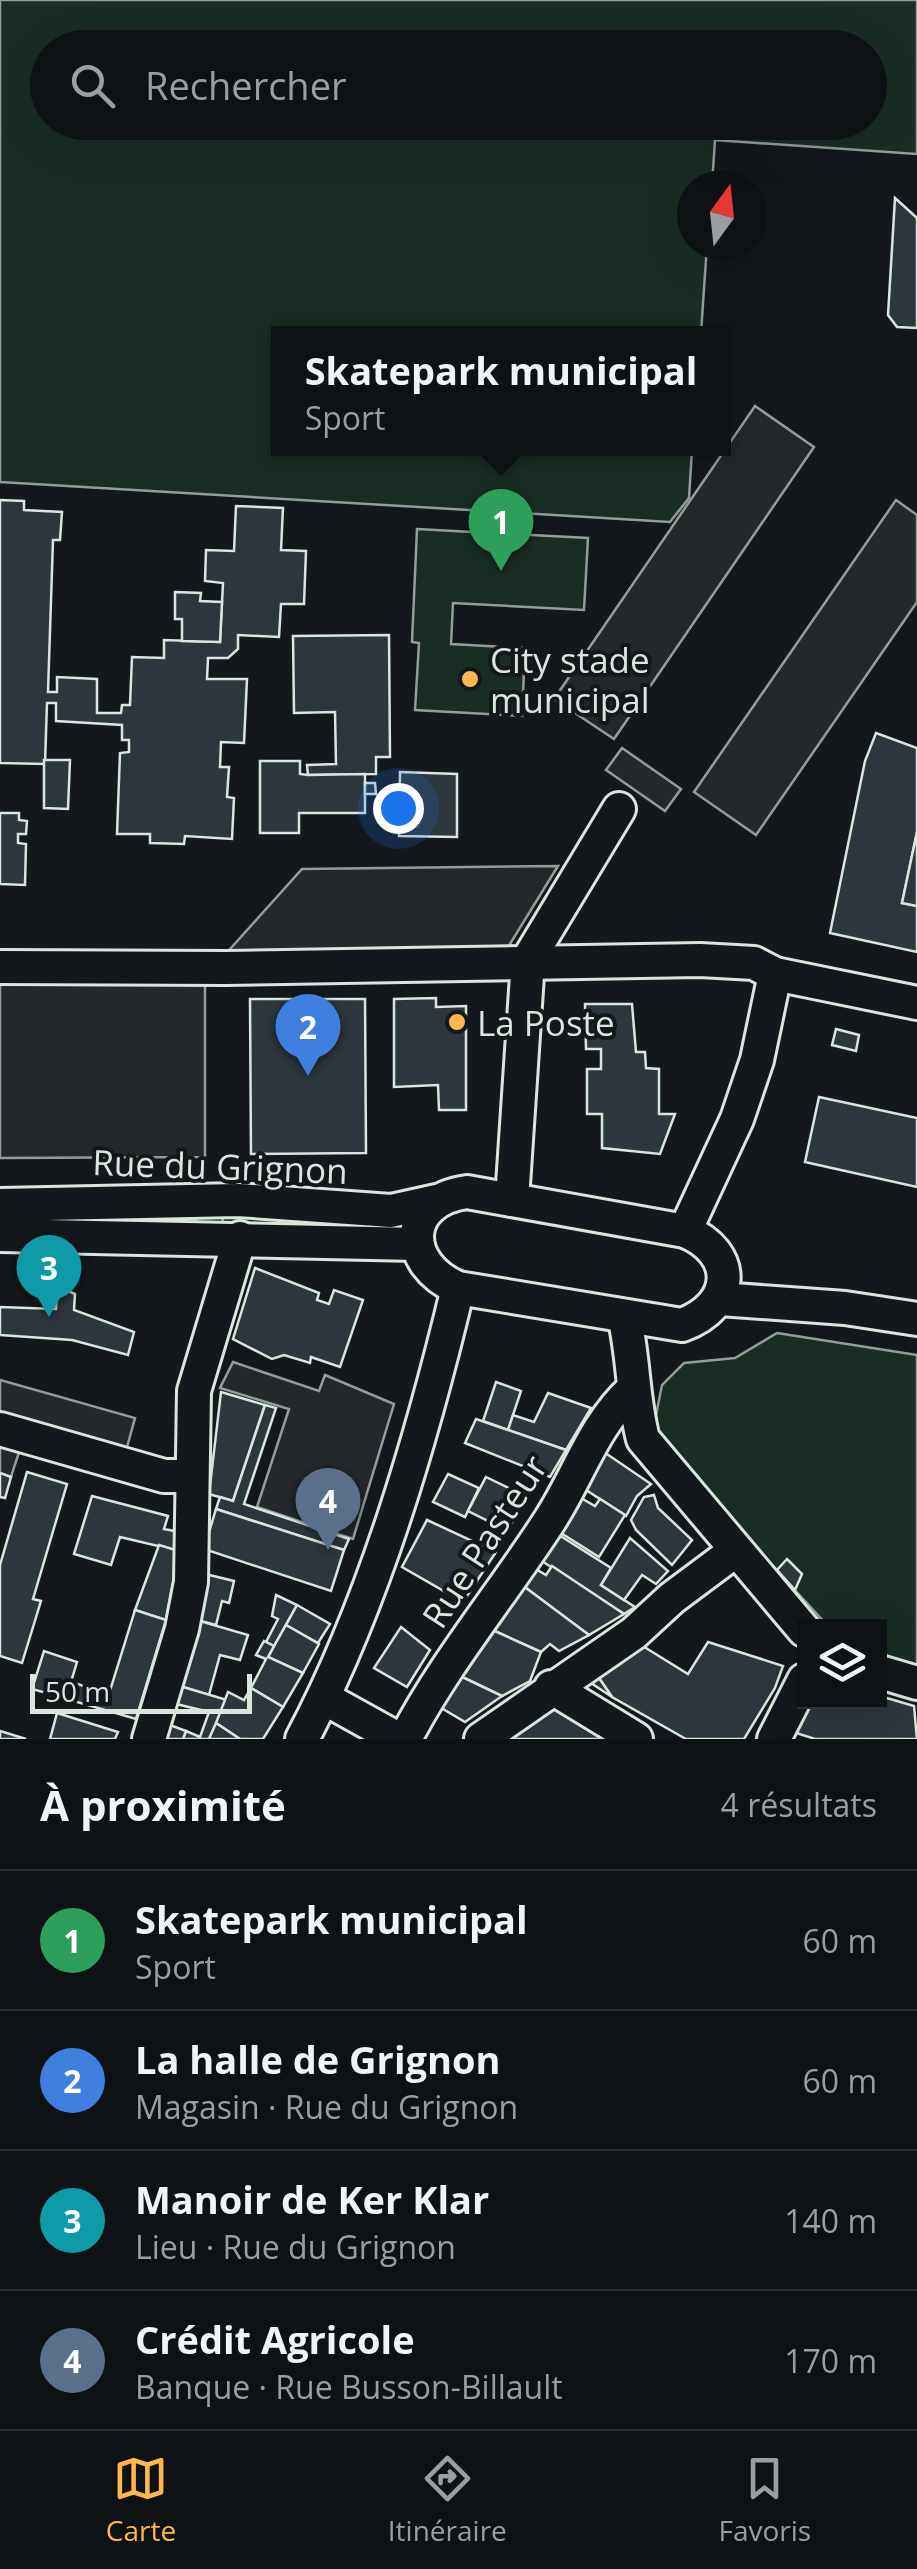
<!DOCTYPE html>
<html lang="fr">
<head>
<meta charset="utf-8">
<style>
  body { margin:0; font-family:"Open Sans",sans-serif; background:#1d2022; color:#f1f3f6 }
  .controls { position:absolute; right:30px; bottom:30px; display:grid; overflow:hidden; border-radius:0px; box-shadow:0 10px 40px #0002 }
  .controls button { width:90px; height:90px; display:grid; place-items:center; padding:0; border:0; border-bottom:2px solid #2f3234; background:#0f1215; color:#f1f3f6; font:50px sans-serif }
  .compass { position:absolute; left:677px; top:170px; width:90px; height:90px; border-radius:50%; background:#0f1215; box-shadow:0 10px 40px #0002; rotate:15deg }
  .scale { position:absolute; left:30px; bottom:25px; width:222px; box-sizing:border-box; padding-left:10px; border:5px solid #d8e6dc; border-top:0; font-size:28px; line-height:35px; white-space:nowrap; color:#d8e6dc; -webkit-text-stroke:8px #14181c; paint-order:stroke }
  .you { position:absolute; left:398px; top:808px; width:35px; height:35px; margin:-25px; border:8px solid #fff; border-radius:50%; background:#1a73e8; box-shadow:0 0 0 15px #1a73e833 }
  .badge { display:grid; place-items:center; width:65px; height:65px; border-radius:50%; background:#ffb74d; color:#fff; font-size:32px; font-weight:700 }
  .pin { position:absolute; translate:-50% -82px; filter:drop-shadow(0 2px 5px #0008) }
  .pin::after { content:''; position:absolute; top:52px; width:35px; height:30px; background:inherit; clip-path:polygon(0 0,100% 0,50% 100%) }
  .popup { position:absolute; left:271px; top:326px; width:460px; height:130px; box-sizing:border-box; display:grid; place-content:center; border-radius:0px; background:#0f1215; filter:drop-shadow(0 2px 8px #0005); font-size:32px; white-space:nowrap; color:#9b9ea0 }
  .popup b { font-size:38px; color:#f1f3f6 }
  .popup::after { content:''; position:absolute; left:50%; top:100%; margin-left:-20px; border:20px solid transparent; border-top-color:#0f1215 }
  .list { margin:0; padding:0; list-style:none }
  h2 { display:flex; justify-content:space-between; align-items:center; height:130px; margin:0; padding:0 40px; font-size:42px }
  h2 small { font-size:32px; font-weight:400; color:#9b9ea0 }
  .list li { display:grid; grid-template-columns:65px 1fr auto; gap:30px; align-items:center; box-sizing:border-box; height:140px; padding:0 40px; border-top:2px solid #2f3234 }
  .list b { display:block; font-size:38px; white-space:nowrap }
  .list p { margin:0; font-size:32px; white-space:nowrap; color:#9b9ea0 }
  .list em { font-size:32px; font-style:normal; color:#9b9ea0 }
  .icon { flex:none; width:55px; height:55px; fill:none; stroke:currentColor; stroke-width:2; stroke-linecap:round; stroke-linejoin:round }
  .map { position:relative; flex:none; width:917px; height:1739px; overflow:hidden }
  .search { position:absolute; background:#0f1215; box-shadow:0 10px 40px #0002; left:30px; right:30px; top:30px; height:110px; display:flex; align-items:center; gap:25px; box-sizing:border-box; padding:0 35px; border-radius:55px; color:#9b9ea0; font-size:38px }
  .sheet { height:690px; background:#0f1215 }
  nav { display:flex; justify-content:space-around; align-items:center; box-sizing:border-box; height:140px; border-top:2px solid #2f3234; background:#0f1215; font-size:28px; color:#9b9ea0 }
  nav a { display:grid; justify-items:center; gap:5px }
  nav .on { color:#ffb74d }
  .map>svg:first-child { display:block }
</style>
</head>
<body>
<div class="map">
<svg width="917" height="1739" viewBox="0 0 917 1739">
  <rect width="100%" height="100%" fill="#14181c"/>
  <g fill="#1a2d24" stroke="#939e99" stroke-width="2.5" fill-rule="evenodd">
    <path d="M0,0H917V154L715,140L712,185H692V245H707L701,333L278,334V448L692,449L689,498L670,522L0,482ZM48,48H870V122H48Z"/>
    <polygon points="417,529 588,538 584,610 453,603 451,644 525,648 522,716 415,710 419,643 412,642"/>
    <polygon points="195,1211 195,1227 53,1227 53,1212"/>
    <polygon points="222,1211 377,1213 377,1229 223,1227"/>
    <polygon points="777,1333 917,1355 917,1667 880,1655 880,1626 828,1626 652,1435 662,1385 684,1363 735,1358"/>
  </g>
  <g fill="#24282b" stroke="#939e99" stroke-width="2.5">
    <polygon points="755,406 814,447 614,739 554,699"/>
    <polygon points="896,500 917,515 917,602 756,835 694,792"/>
    <polygon points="622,748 681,789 665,811 606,770"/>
    <polygon points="558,866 505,952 223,957 302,869"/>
    <polygon points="205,981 205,1157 0,1158 0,982"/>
    <polygon points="233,1362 319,1391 325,1375 394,1404 353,1539 257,1507 289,1409 220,1388"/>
    <polygon points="0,1380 135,1418 119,1476 20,1449 11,1477 0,1473"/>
  </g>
  <g fill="#2c363c" stroke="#d8e6dc" stroke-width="2.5">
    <polygon points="895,198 917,218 917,328 897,327 888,315"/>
    <polygon points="0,500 24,501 24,510 62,512 60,540 53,540 48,692 57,692 57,677 97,679 97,713 121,713 122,705 130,705 132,657 164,658 164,640 220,642 223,583 205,581 206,550 234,551 236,506 283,508 281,550 306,551 304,604 281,604 279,637 238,635 238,649 228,658 208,658 207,679 247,679 244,743 221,742 220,767 229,767 227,797 234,798 232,839 185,836 184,844 150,843 150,834 117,834 120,753 129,752 129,740 122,740 122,725 56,721 56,703 47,703 45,764 0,763"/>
    <polygon points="175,592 201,593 200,601 222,602 220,642 182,641 182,619 175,619"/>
    <polygon points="389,635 390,757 376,757 376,774 308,775 307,765 336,764 335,712 294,713 293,636"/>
    <polygon points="876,733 917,748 917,832 902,903 917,906 917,952 830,933 865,761"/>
    <polygon points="44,760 70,760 68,809 44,808"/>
    <polygon points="260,761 300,761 300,774 308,775 365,774 365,813 299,813 299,833 260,833"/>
    <polygon points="400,772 457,774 457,837 399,836"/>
    <polygon points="365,783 375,783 376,794 365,794"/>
    <polygon points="0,813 19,813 19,820 27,821 26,834 18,834 18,843 26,844 25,885 0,884"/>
    <polygon points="917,832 917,906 902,903"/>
    <polygon points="436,998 436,1007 466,1006 466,1110 439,1110 438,1085 394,1087 394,999"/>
    <polygon points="250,999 365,999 366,1153 251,1154"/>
    <polygon points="585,1004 632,1004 636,1052 645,1052 646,1068 659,1069 659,1114 675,1114 660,1154 602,1148 602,1114 587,1114 587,1069 601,1069 601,1049 586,1049"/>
    <polygon points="836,1029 859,1035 856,1051 832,1045"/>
    <polygon points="819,1097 917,1118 917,1187 805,1162"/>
    <polygon points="255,1268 319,1293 317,1300 329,1304 334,1290 363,1300 340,1367 311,1357 310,1363 284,1355 272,1359 233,1339"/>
    <polygon points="62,1288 75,1294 74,1310 134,1332 128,1355 72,1340 0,1335 0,1307 56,1309 57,1291"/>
    <polygon points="496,1382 521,1391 508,1430 483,1421"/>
    <polygon points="221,1392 265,1405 233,1501 209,1494"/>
    <polygon points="548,1393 591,1408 566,1450 508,1430 513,1415 534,1422"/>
    <polygon points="265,1405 276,1408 244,1504 349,1539 344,1550 216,1509 220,1497 233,1501"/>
    <polygon points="476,1419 508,1430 566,1450 550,1477 465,1443"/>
    <polygon points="601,1450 651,1484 637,1496 626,1516 580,1486"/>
    <polygon points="27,1472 67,1484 33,1599 41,1601 22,1663 0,1656 0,1565"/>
    <polygon points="0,1473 11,1477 5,1498 0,1497"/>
    <polygon points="448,1474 479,1488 465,1517 433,1502"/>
    <polygon points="486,1477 525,1496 508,1531 468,1511"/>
    <polygon points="574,1494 595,1506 600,1499 625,1515 599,1557 553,1528"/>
    <polygon points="654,1495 658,1508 692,1540 672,1565 636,1530 631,1520 644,1497"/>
    <polygon points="92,1496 168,1516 164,1529 180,1532 179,1551 120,1537 111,1565 74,1554"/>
    <polygon points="216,1509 344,1550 331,1591 204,1549"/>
    <polygon points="427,1520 496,1552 463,1602 402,1567"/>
    <polygon points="551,1530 611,1568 601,1585 635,1607 624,1614 534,1556"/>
    <polygon points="630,1538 668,1571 656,1584 642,1575 624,1600 601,1585"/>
    <polygon points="159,1545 179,1551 166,1620 135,1610"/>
    <polygon points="787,1559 802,1574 795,1590 777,1570"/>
    <polygon points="529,1565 546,1575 552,1566 624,1614 589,1635 518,1582"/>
    <polygon points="201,1573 234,1581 229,1603 222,1601 216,1625 193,1619"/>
    <polygon points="518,1582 589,1635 559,1651 550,1644 541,1652 488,1628"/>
    <polygon points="276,1595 297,1605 274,1646 266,1642 278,1619 272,1616"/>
    <polygon points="297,1605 330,1624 318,1643 286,1625"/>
    <polygon points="135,1610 166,1620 136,1719 32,1689 44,1651 77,1662 71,1682 109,1694"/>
    <polygon points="193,1619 248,1635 240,1660 220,1655 209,1695 173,1684"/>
    <polygon points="286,1625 319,1644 303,1673 268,1657"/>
    <polygon points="401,1627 430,1650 407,1687 374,1668"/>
    <polygon points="488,1628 541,1652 530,1681 502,1696 458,1675"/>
    <polygon points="264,1641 274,1646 268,1657 303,1673 283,1707 251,1688 266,1659 256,1655"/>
    <polygon points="708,1642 783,1666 775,1688 744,1739 686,1739 612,1697 597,1675 641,1645 688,1674"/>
    <polygon points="458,1675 502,1696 465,1722 438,1706"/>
    <polygon points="597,1675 612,1697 588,1681"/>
    <polygon points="173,1684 227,1700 209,1739 183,1739 186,1731 200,1737 209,1712 168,1702"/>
    <polygon points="251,1688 283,1707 263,1739 240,1739 216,1723 228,1692 244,1700"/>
    <polygon points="880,1696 914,1706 917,1739 815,1739 793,1732 804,1701 880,1701"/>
    <polygon points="553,1705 607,1739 512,1739 509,1735"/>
    <polygon points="57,1713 118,1732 115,1739 50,1739"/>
    <polygon points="162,1722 186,1731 183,1739 157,1739"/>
    <polygon points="216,1723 240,1739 209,1739"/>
    <polygon points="0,1731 26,1739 0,1739"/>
  </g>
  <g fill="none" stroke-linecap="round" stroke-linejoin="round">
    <defs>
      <g id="minor">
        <polyline points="0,967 226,968 700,960 754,963 775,974 917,1003"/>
        <path d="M467,1192L685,1231C738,1253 736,1305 682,1325L458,1288C402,1264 402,1201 467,1192Z"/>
        <polyline points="512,1200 528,960 619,809"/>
        <polyline points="0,1205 238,1200 391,1211 436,1201"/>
        <polyline points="685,1231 737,1119 757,1060 775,974"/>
        <polyline points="0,1235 417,1244"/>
        <polyline points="720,1299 845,1308 917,1319"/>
        <path d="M624,1316C634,1357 632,1397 643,1439L804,1630"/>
        <polyline points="0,1429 164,1476 192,1476"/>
        <polyline points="880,1672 917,1683"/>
        <polyline points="551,1687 636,1739"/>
        <polyline points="324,1698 398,1739"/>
        <polyline points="149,1739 182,1629 191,1582 194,1391 240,1238"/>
        <path d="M302,1739C374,1603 422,1438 458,1288"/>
        <path d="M405,1739C445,1662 503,1593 550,1520C579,1475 593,1426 632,1390"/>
        <polyline points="481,1739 634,1633 672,1598 735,1551"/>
        <polyline points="774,1739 804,1680"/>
      </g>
    </defs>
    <use href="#minor" stroke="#d8e6dc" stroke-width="38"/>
    <use href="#minor" stroke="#14181c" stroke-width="32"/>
  </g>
  <g fill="#ffb74d" stroke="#14181c" stroke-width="4">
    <circle cx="470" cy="679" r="10"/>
    <circle cx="457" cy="1022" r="10"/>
  </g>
  <g text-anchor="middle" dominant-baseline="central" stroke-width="8" stroke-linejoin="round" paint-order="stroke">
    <g font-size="35" fill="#d8e6dc" stroke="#14181c" text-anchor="start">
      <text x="490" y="659">City stade<tspan x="490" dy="40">municipal</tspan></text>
      <text x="477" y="1022">La Poste</text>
    </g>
    <g font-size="35" fill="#d8e6dc" stroke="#14181c">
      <text transform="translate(220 1166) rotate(2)">Rue du Grignon</text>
      <text transform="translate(484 1541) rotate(-57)">Rue Pasteur</text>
    </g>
  </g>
</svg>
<div class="controls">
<button><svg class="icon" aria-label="layers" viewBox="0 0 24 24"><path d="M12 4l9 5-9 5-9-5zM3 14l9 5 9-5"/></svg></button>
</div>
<svg class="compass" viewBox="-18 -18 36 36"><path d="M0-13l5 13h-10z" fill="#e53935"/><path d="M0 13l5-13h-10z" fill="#9b9ea0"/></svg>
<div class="scale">50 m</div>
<div class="you"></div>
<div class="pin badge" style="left:501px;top:571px;background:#2e9e5b">1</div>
<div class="popup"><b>Skatepark municipal</b>Sport</div>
<div class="pin badge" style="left:308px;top:1076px;background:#3f7fe0">2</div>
<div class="pin badge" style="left:49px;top:1317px;background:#0f9aa8">3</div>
<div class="pin badge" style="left:328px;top:1550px;background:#5c6f8a">4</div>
<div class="search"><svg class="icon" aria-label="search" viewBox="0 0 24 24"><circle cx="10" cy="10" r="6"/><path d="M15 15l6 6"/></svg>Rechercher</div>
</div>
<section class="sheet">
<h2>À proximité<small>4 résultats</small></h2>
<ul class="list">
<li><span class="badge" style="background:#2e9e5b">1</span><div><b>Skatepark municipal</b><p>Sport</p></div><em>60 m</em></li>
<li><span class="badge" style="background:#3f7fe0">2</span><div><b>La halle de Grignon</b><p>Magasin · Rue du Grignon</p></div><em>60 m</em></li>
<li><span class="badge" style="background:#0f9aa8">3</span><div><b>Manoir de Ker Klar</b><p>Lieu · Rue du Grignon</p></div><em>140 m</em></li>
<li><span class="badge" style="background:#5c6f8a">4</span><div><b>Crédit Agricole</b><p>Banque · Rue Busson-Billault</p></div><em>170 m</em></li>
</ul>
</section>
<nav>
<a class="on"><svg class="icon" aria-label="map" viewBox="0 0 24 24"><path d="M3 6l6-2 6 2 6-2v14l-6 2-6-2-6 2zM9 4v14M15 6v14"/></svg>Carte</a>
<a><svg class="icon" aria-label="directions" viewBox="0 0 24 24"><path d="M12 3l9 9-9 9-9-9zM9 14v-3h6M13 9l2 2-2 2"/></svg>Itinéraire</a>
<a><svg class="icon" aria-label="saved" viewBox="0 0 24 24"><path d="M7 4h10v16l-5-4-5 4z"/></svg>Favoris</a>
</nav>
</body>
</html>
